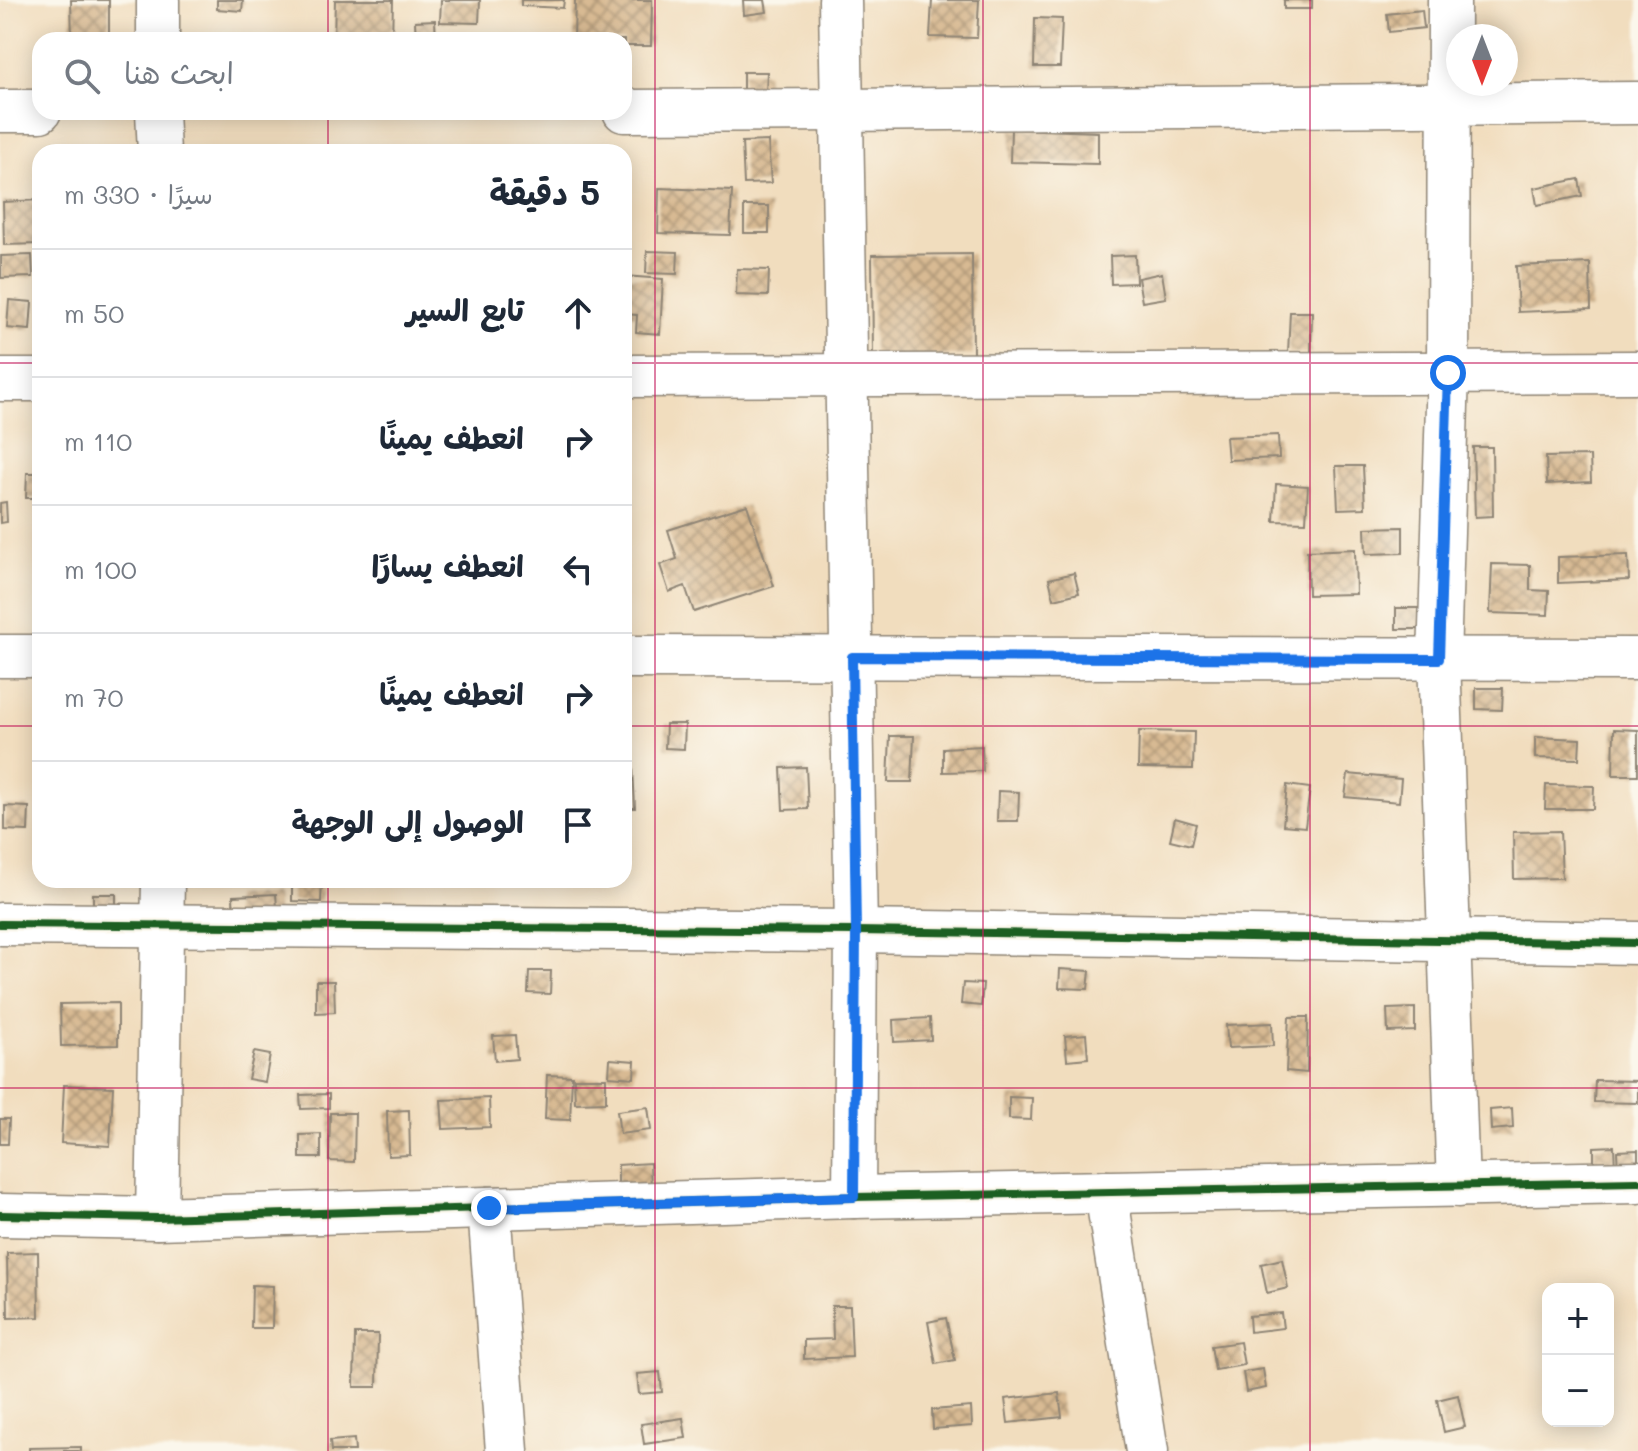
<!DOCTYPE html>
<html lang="ar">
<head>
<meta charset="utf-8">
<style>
  body { margin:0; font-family:Mali,"Playpen Sans Arabic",sans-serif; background:#f2f2f3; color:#1f2937; direction:rtl }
  .controls { position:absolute; right:24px; bottom:24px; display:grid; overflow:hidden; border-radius:16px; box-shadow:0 4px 20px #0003 }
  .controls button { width:72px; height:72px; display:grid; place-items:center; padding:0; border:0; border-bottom:2px solid #e0e1e3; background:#fff; color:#1f2937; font:40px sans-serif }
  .compass { position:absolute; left:1446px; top:24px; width:72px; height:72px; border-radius:50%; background:#fff; box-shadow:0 4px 20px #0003; rotate:180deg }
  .stop { position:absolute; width:24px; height:24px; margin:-18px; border:6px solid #1a73e8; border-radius:50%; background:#fff }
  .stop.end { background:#1a73e8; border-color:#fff; box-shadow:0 2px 8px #0008 }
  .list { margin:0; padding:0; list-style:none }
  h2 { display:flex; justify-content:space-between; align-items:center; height:104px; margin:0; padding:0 32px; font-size:34px }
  h2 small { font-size:26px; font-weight:400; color:#747a83 }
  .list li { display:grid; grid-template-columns:52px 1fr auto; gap:24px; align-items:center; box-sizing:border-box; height:128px; padding:0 32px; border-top:2px solid #e0e1e3 }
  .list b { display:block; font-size:30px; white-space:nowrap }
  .list em { font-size:26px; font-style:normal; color:#747a83 }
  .icon { flex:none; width:44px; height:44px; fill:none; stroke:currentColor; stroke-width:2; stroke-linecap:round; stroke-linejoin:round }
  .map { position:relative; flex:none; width:1638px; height:1451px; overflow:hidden; direction:ltr }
  .search { position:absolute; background:#fff; box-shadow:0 4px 20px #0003; left:32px; top:32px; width:600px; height:88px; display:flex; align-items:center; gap:20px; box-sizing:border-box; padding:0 28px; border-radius:24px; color:#747a83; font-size:30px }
  .panel { position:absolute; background:#fff; box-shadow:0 4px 20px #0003; left:32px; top:144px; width:600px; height:744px; border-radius:24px; direction:rtl }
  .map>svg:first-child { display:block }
</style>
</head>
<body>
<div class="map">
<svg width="1638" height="1451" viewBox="0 0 1638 1451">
  <defs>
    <pattern id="building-cross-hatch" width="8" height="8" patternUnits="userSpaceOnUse" patternTransform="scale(2)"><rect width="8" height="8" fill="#d8ba93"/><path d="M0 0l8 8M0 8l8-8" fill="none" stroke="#af9778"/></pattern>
  </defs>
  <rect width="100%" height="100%" fill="#fbf7ec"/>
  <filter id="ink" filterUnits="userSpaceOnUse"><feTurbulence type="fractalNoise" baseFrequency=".0125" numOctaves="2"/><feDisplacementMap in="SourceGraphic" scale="16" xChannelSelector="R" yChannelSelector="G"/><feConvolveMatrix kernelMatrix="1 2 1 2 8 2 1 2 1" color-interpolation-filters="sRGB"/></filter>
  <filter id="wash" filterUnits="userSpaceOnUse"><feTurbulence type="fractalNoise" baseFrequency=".006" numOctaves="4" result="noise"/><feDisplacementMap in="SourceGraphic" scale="32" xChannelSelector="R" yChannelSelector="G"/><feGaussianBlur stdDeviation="1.8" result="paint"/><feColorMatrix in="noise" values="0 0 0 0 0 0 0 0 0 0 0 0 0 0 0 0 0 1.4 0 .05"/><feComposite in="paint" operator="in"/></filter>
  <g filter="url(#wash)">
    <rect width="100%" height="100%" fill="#f1ddbe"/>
    <g id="blocks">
      <g fill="url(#building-cross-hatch)">
        <polygon points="71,0 109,0 109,40 72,40"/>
        <polygon points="217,0 243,0 242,11 217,9"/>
        <polygon points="335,0 393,0 392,40 334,40"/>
        <polygon points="441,0 480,0 479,23 440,22"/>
        <polygon points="521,0 564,0 563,8 521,6"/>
        <polygon points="575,0 652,0 651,46 624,46 624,40 574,40"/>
        <polygon points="743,0 765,0 767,12 744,15"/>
        <polygon points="932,0 979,0 977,38 930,37"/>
        <rect x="1284" y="0" width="28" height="9"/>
        <polygon points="1422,10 1424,28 1389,32 1387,14"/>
        <polygon points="1035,18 1062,19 1060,67 1034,67"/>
        <polygon points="435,20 436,40 416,40 415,21"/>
        <polygon points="743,72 767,72 766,92 743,92"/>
        <polygon points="1011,129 1098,132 1098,164 1010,162"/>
        <polygon points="768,141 771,183 744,184 742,142"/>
        <polygon points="1579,179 1582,196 1537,205 1534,188"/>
        <polygon points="659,188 732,191 730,235 658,233"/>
        <polygon points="40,200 40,244 4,245 3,202"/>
        <rect x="744" y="206" width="25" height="27"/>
        <polygon points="647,251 678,252 677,274 646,273"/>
        <polygon points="972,254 973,355 873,356 872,255"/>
        <polygon points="32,255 33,277 1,278 1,256"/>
        <polygon points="1135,255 1136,283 1111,284 1110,256"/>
        <polygon points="1590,263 1591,309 1518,312 1516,266"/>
        <polygon points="737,269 769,270 768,296 736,295"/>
        <polygon points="1162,273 1166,298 1142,302 1138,278"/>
        <polygon points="624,276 663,279 660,334 636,332 637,315 624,314"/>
        <polygon points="9,300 32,302 30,330 7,328"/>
        <polygon points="1290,312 1312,312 1311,353 1288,353"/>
        <polygon points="1278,435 1279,458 1228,460 1226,437"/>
        <polygon points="1473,447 1492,447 1493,516 1475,517"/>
        <polygon points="1590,456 1591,482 1547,484 1546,457"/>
        <polygon points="1336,466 1363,466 1365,508 1338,509"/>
        <polygon points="27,473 40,473 40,498 26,498"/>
        <polygon points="1276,484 1308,486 1306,522 1274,521"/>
        <polygon points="6,502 7,522 0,523 0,503"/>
        <polygon points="747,505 774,586 694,612 685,586 669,592 660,565 677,559 668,530"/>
        <polygon points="1403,527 1403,553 1366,554 1365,528"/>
        <polygon points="1355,549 1356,594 1308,595 1307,551"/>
        <polygon points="1628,555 1629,580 1558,583 1558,557"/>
        <polygon points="1492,564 1530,565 1530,590 1549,591 1548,615 1490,613"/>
        <polygon points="1074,573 1079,593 1054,599 1049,579"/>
        <rect x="1396" y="608" width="24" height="21"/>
        <polygon points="1476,688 1503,688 1502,710 1476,709"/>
        <polygon points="666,724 685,724 684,749 665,748"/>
        <polygon points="1614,729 1638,730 1638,775 1613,775"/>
        <polygon points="1139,731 1194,732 1193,769 1138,768"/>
        <polygon points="890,736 914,736 912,782 888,782"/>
        <polygon points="1535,737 1580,739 1579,759 1535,758"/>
        <polygon points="982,746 983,771 943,772 943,748"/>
        <polygon points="624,767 633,767 635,808 624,808"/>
        <polygon points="806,767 808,809 783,810 781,768"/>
        <polygon points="1348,774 1401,779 1399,802 1345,797"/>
        <polygon points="1287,785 1310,788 1305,827 1283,825"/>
        <polygon points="1546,785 1594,786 1593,809 1545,809"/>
        <polygon points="998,791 1019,792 1018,821 997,821"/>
        <polygon points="5,806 29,807 28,831 5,830"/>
        <polygon points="1175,818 1196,824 1191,845 1170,840"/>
        <polygon points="1560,831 1562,878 1514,879 1513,832"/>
        <polygon points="292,880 322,880 321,902 292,901"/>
        <polygon points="93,894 116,894 116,913 93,912"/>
        <polygon points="276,894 278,920 234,922 233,896"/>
        <polygon points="1060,969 1090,971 1088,989 1059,988"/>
        <polygon points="529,971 551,971 550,994 528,993"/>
        <polygon points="316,981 334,981 335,1012 316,1013"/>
        <polygon points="963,983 983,984 981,1006 961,1004"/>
        <polygon points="118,1003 118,1045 61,1046 60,1004"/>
        <polygon points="1415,1008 1415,1031 1388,1032 1387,1009"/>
        <polygon points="1289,1017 1308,1017 1307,1073 1286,1071"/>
        <polygon points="930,1018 931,1040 894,1042 893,1020"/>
        <polygon points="1272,1023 1273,1046 1228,1048 1226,1025"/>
        <polygon points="1086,1034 1088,1058 1067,1060 1065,1036"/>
        <polygon points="515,1035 517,1059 495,1061 493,1036"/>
        <polygon points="254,1052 270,1055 265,1082 248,1079"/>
        <polygon points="610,1059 635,1061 634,1078 609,1076"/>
        <polygon points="547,1075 572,1076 570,1120 545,1119"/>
        <polygon points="574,1078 606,1078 606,1102 575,1103"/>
        <polygon points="1595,1080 1638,1081 1638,1103 1594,1102"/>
        <polygon points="64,1085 113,1087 110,1146 61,1143"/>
        <polygon points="329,1094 329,1108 301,1109 300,1095"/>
        <polygon points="1009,1097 1032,1098 1031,1120 1009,1119"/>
        <polygon points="489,1098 490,1127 443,1129 441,1100"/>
        <polygon points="648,1107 651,1130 620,1134 617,1111"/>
        <polygon points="1512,1108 1513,1128 1491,1130 1490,1110"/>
        <polygon points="409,1110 410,1155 388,1156 387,1111"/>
        <polygon points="330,1113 355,1113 354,1162 329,1161"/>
        <polygon points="0,1119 9,1119 8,1144 0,1144"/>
        <polygon points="321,1134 321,1158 300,1158 300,1135"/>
        <polygon points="1614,1146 1615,1170 1594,1171 1594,1147"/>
        <polygon points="1638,1150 1638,1170 1618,1172 1617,1151"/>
        <polygon points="650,1163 651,1187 618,1187 618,1165"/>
        <polygon points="38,1252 39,1317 8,1318 7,1253"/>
        <polygon points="1282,1259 1288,1288 1267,1293 1261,1264"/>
        <polygon points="252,1285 273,1286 272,1328 251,1328"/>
        <polygon points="832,1306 850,1306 852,1357 804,1359 804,1340 833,1339"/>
        <polygon points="1281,1313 1283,1328 1250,1332 1249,1316"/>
        <polygon points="946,1318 955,1360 936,1364 928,1322"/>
        <polygon points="355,1334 378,1334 377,1387 354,1387"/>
        <polygon points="1240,1342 1244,1365 1215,1370 1211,1346"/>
        <polygon points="1263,1369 1266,1388 1246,1392 1243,1372"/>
        <polygon points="660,1372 662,1392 639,1394 637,1374"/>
        <polygon points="1059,1393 1062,1417 1008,1423 1005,1399"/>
        <polygon points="1458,1395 1465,1427 1444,1432 1437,1400"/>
        <polygon points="971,1407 972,1426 933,1429 932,1410"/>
        <polygon points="683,1418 686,1438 644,1444 641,1424"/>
        <polygon points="354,1439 355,1451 331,1451 330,1441"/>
        <polygon points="81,1447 81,1451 29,1451 29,1448"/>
      </g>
    </g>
  </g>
  <g filter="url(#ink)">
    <use href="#blocks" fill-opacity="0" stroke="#8e8474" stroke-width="2"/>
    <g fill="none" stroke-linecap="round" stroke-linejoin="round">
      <defs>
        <g id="street">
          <polyline points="840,0 856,931 854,1197"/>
          <polyline points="1449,0 1448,373 1439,659 1458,1186"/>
          <polyline points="158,40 158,0"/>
          <polyline points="0,111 40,111"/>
          <polyline points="624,111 842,110 1638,103"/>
          <polyline points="157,112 159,152"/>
          <polyline points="624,376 1638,372"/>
          <polyline points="0,380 40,380"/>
          <polyline points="0,656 40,656"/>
          <polyline points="624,657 1638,659"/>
          <polyline points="0,924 856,931 1638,943"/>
          <polyline points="1106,1192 1147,1451"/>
          <polyline points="489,1208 507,1451"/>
          <polyline points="0,1215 157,1218 854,1197 1638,1182"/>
          <polyline points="157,1218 163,880"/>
        </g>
      </defs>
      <use href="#street" stroke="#8e8474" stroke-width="45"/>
      <use href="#street" stroke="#fff" stroke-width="42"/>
      <defs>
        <g id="cycleway">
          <polyline points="0,924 856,931 1638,943"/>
          <polyline points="0,1215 157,1218 854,1197 1638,1182"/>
        </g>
      </defs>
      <use href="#cycleway" stroke="#fbf7ec" stroke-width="13"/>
      <use href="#cycleway" stroke="#1b5e20" stroke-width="8"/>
    </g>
  </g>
  <g fill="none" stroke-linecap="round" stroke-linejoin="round" filter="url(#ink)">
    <polyline stroke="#1a73e8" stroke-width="10" points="489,1208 854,1197 856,931 852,657 1439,659 1448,373"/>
  </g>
  <path fill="none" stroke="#c2185b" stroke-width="2" stroke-opacity="0.55" d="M328,0V40M655,0V1451M983,0V1451M1310,0V1451M328,112V152M0,363H40M624,363H1638M0,726H40M624,726H1638M328,880V1451M0,1088H1638"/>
</svg>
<div class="controls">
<button>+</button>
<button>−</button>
</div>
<svg class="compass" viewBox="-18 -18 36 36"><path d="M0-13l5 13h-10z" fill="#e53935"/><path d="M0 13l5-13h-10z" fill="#747a83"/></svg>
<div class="stop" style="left:1448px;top:373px"></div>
<div class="stop end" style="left:489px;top:1208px"></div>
<div class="search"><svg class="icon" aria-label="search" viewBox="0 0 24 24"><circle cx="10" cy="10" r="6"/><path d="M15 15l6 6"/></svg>ابحث هنا</div>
<section class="panel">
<h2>5 دقيقة<small>سيرًا · 330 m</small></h2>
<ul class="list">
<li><svg class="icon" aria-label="ahead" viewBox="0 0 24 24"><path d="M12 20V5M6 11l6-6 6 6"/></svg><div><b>تابع السير</b></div><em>50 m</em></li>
<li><svg class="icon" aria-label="right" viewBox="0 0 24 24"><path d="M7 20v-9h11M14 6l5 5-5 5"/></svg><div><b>انعطف يمينًا</b></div><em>110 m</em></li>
<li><svg class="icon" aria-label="left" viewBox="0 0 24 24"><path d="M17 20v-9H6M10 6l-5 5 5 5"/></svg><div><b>انعطف يسارًا</b></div><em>100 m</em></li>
<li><svg class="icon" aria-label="right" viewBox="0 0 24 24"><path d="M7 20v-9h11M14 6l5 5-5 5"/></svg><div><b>انعطف يمينًا</b></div><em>70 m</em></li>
<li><svg class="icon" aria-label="arrive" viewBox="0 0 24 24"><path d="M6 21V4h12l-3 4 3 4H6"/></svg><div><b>الوصول إلى الوجهة</b></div></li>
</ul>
</section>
</div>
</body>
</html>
